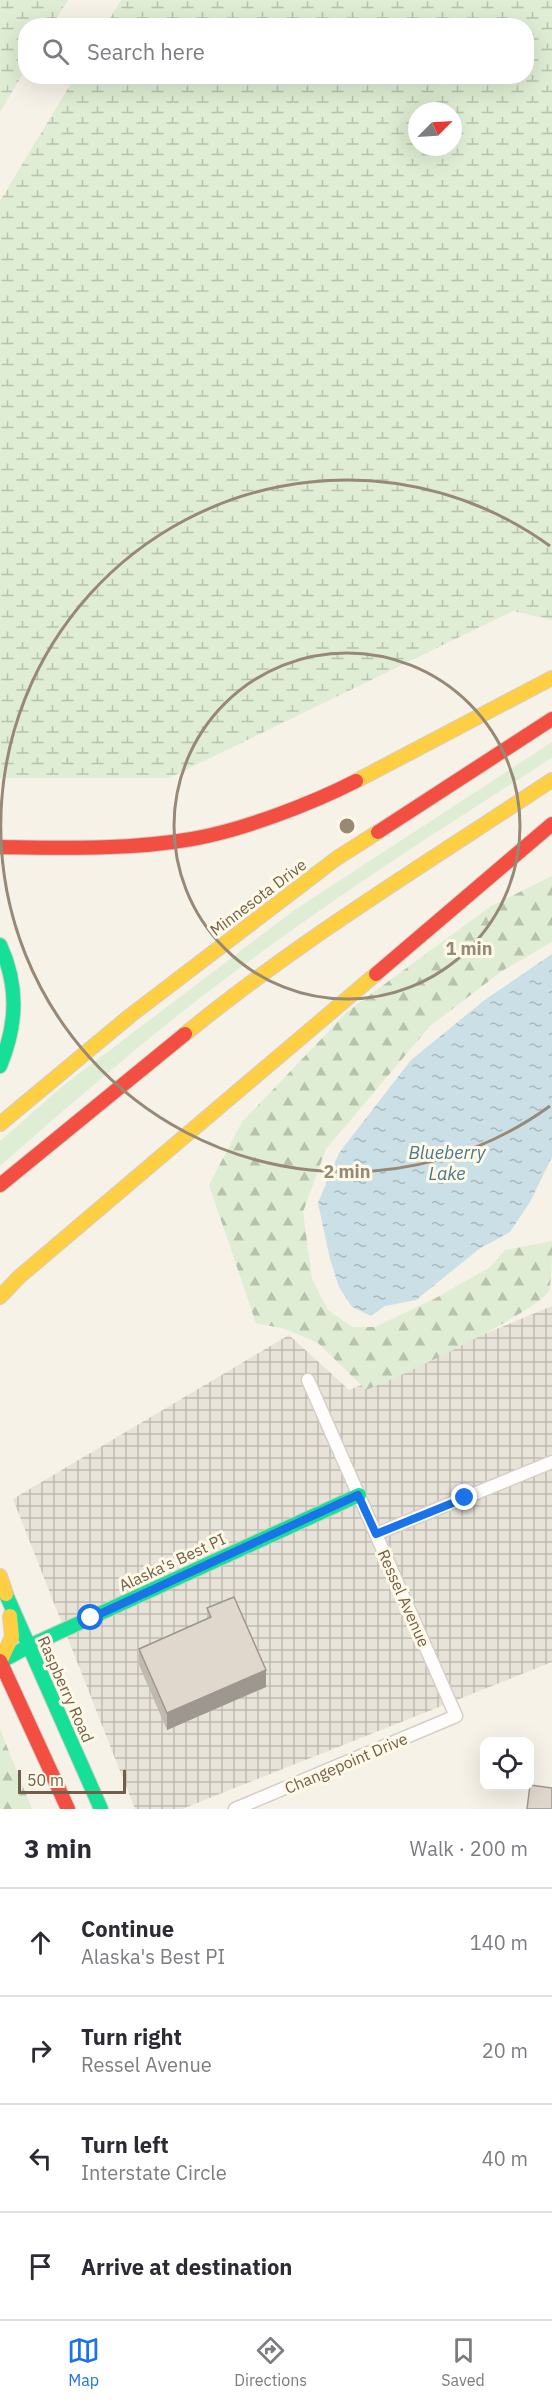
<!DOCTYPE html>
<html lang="en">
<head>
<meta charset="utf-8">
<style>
  body { margin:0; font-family:"IBM Plex Sans",sans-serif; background:#f2f2f3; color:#2b2b33 }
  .controls { position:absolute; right:18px; bottom:18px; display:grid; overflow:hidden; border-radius:12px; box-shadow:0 6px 24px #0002 }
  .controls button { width:54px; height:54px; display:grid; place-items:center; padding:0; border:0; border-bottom:2px solid #e1e1e2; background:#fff; color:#2b2b33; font:30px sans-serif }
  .compass { position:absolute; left:408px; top:102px; width:54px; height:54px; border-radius:50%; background:#fff; box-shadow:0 6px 24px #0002; rotate:66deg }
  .scale { position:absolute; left:18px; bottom:15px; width:108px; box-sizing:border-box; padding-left:6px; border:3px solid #735e49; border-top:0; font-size:16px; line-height:21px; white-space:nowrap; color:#735e49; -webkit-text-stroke:4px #fff9e8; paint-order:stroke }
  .stop { position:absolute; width:18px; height:18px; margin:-14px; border:4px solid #1a73e8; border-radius:50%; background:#fff }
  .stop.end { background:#1a73e8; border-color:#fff; box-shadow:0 2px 6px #0008 }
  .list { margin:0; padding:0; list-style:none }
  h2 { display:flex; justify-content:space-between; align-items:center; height:78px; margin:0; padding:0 24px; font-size:26px }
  h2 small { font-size:20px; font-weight:400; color:#7c7c81 }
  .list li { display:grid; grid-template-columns:39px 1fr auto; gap:18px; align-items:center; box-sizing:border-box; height:108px; padding:0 24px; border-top:2px solid #e1e1e2 }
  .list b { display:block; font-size:22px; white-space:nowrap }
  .list p { margin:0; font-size:20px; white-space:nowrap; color:#7c7c81 }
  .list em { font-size:20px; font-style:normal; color:#7c7c81 }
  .icon { flex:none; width:33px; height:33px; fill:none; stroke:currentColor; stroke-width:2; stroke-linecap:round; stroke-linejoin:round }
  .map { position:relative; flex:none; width:552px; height:1809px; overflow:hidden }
  .search { position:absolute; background:#fff; box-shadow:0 6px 24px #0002; left:18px; right:18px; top:18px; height:66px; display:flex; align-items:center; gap:15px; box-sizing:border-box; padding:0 21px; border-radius:24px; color:#7c7c81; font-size:22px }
  .sheet { height:510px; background:#fff }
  nav { display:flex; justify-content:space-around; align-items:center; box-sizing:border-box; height:84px; border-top:2px solid #e1e1e2; background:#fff; font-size:16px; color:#7c7c81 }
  nav a { display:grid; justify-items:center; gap:3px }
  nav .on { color:#1a73e8 }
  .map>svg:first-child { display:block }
</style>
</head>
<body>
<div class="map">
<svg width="552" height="1809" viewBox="0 0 552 1809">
  <defs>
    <pattern id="industrial-grid" width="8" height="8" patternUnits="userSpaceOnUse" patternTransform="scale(1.5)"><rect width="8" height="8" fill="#e8e3d9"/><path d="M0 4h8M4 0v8" fill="none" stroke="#c0bbb2"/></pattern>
    <pattern id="forest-firs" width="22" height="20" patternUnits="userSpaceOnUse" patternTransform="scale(1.5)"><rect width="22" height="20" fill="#deedd3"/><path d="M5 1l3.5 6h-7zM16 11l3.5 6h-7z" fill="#b8c3ad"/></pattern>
    <pattern id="wetland-marsh" width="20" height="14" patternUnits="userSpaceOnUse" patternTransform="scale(1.5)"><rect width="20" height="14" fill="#deedd3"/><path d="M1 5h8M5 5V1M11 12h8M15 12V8" fill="none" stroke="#b8c3ad"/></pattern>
    <pattern id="water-ripples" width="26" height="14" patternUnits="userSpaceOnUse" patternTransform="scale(1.5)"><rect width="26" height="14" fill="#cae0e6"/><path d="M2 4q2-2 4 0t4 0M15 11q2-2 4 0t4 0" fill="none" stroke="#a8b9bc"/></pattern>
  </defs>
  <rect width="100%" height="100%" fill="#f6f2e8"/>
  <polygon fill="url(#industrial-grid)" points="552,1306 552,1662 182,1809 135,1809 13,1499 289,1335 349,1390"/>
  <path fill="#deedd3" d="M552,742V758C437,831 322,905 213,988C139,1044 70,1105 0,1166V1141L64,1085L296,909Z"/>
  <g fill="url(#forest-firs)">
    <path d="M552,876V942L502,971L430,1026L326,1149L303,1212L312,1279L328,1310L352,1327H375L434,1299L489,1268L505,1250L552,1241C552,1254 552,1279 549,1291C537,1312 394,1380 366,1390L318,1343L285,1329L256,1323L209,1185L242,1122L348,1011L491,906Z"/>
    <polygon points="0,1729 32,1809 0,1809"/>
  </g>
  <g fill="url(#wetland-marsh)" fill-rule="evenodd">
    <polygon points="0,0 68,0 52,25 26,26 25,70 0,112"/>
    <path d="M121,0H552V620L513,611L169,778H0V201L75,77L526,76V26L106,25ZM417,111H453V147H417Z"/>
  </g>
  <polygon fill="url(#water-ripples)" points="552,954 552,1157 530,1202 510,1232 479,1249 416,1300 385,1306 371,1316 352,1307 339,1287 330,1259 318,1203 339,1153 411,1060 486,999"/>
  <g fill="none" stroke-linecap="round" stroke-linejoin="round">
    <defs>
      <g id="street">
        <polyline points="376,1534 552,1462"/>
        <polyline points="235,1809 456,1716 308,1380"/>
      </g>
      <g id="fast">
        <path d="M0,945C19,986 17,1025 0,1066"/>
        <polyline points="1,1583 101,1809"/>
        <polyline points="0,1662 29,1646 359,1495"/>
      </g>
      <g id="slow">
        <polyline points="356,781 552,678"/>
        <path d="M185,1034C300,940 428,862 552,780"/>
        <polyline points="0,1124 131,1015 337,858 378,832"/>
        <polyline points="0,1297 19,1277 376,974"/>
        <polyline points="0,1576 6,1594"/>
        <polyline points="0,1662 12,1637 10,1616"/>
      </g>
      <g id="jam">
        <polyline points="378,832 552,719"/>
        <path d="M0,847C64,848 129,850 192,839C243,830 311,804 356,781"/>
        <polyline points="376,974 552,824"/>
        <polyline points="0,1185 185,1034"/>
        <polyline points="0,1661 68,1809"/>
      </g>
    </defs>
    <use href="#street" stroke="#d5cfc7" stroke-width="15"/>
    <use href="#fast" stroke="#d4cec3" stroke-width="16"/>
    <use href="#slow" stroke="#d4cec3" stroke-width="16"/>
    <use href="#jam" stroke="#d4cec3" stroke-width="16"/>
    <use href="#street" stroke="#fefdfc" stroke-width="12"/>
    <use href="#fast" stroke="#16e098" stroke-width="14"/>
    <use href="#slow" stroke="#ffcf43" stroke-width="14"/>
    <use href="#jam" stroke="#f24e42" stroke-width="14"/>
  </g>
  <polygon fill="#c1bab0" points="207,1608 266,1687 167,1730 139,1665 139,1649 207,1619"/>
  <polygon fill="#9d9790" points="266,1670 266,1687 167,1730 167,1713"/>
  <g fill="#e0d8cd" stroke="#9d9790" stroke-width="1.5">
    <polygon points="234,1597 266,1670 167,1713 139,1649 211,1617 207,1608"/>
    <polygon points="530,1785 552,1788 552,1809 527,1809"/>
  </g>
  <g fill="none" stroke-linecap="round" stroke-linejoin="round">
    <polyline stroke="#1a73e8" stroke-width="8" points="91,1618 358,1495 376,1534 465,1498"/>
  </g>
  <g fill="none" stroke="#988876" stroke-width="3">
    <circle cx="347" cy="826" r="173"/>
    <path d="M550 1106A346 346 0 1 1 550 546"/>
  </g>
  <g text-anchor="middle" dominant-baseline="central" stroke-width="6" stroke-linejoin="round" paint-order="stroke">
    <g font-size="16" fill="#735e49" stroke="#fff9e8">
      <text transform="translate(258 897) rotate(-37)">Minnesota Drive</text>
      <text transform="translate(172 1562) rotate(-25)">Alaska's Best PI</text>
      <text transform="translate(404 1598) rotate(66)">Ressel Avenue</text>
      <text transform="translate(66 1689) rotate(66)">Raspberry Road</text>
      <text transform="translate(346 1763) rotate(-23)">Changepoint Drive</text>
    </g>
    <g font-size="18" font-style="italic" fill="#45788e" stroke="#fff9e8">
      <text x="447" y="1152">Blueberry<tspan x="447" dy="21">Lake</tspan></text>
    </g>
  </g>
  <circle cx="347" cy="826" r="9" fill="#988876" stroke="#fff9e8" stroke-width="3"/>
  <g font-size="18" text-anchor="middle" font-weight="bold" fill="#988876" stroke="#fff9e8" stroke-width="6" stroke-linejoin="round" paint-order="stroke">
    <text x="469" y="955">1 min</text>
    <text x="347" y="1178">2 min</text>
  </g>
</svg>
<div class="controls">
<button><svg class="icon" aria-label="locate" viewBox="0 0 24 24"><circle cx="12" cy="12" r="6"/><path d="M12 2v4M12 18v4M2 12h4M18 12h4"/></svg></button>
</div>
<svg class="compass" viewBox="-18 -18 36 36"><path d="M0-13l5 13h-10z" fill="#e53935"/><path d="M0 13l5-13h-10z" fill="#7c7c81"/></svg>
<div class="scale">50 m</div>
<div class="stop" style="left:91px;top:1618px"></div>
<div class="stop end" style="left:465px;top:1498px"></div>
<div class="search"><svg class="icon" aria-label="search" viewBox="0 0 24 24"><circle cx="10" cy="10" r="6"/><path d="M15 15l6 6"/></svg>Search here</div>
</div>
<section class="sheet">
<h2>3 min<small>Walk · 200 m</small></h2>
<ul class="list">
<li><svg class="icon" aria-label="ahead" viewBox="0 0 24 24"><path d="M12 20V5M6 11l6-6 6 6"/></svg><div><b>Continue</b><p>Alaska's Best PI</p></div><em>140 m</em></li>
<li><svg class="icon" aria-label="right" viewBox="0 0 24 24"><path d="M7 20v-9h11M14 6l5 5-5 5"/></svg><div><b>Turn right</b><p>Ressel Avenue</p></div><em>20 m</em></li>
<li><svg class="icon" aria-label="left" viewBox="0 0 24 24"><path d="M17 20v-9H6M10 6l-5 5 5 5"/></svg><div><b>Turn left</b><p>Interstate Circle</p></div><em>40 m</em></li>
<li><svg class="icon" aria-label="arrive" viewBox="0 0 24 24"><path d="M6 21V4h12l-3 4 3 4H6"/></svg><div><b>Arrive at destination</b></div></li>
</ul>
</section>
<nav>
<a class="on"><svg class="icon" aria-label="map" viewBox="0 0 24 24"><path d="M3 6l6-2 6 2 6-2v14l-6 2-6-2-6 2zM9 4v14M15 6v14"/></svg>Map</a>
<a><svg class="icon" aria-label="directions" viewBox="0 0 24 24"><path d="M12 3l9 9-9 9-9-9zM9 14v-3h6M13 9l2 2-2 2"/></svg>Directions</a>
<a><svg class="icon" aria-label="saved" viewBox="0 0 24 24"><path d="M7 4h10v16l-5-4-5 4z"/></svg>Saved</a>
</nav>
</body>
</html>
